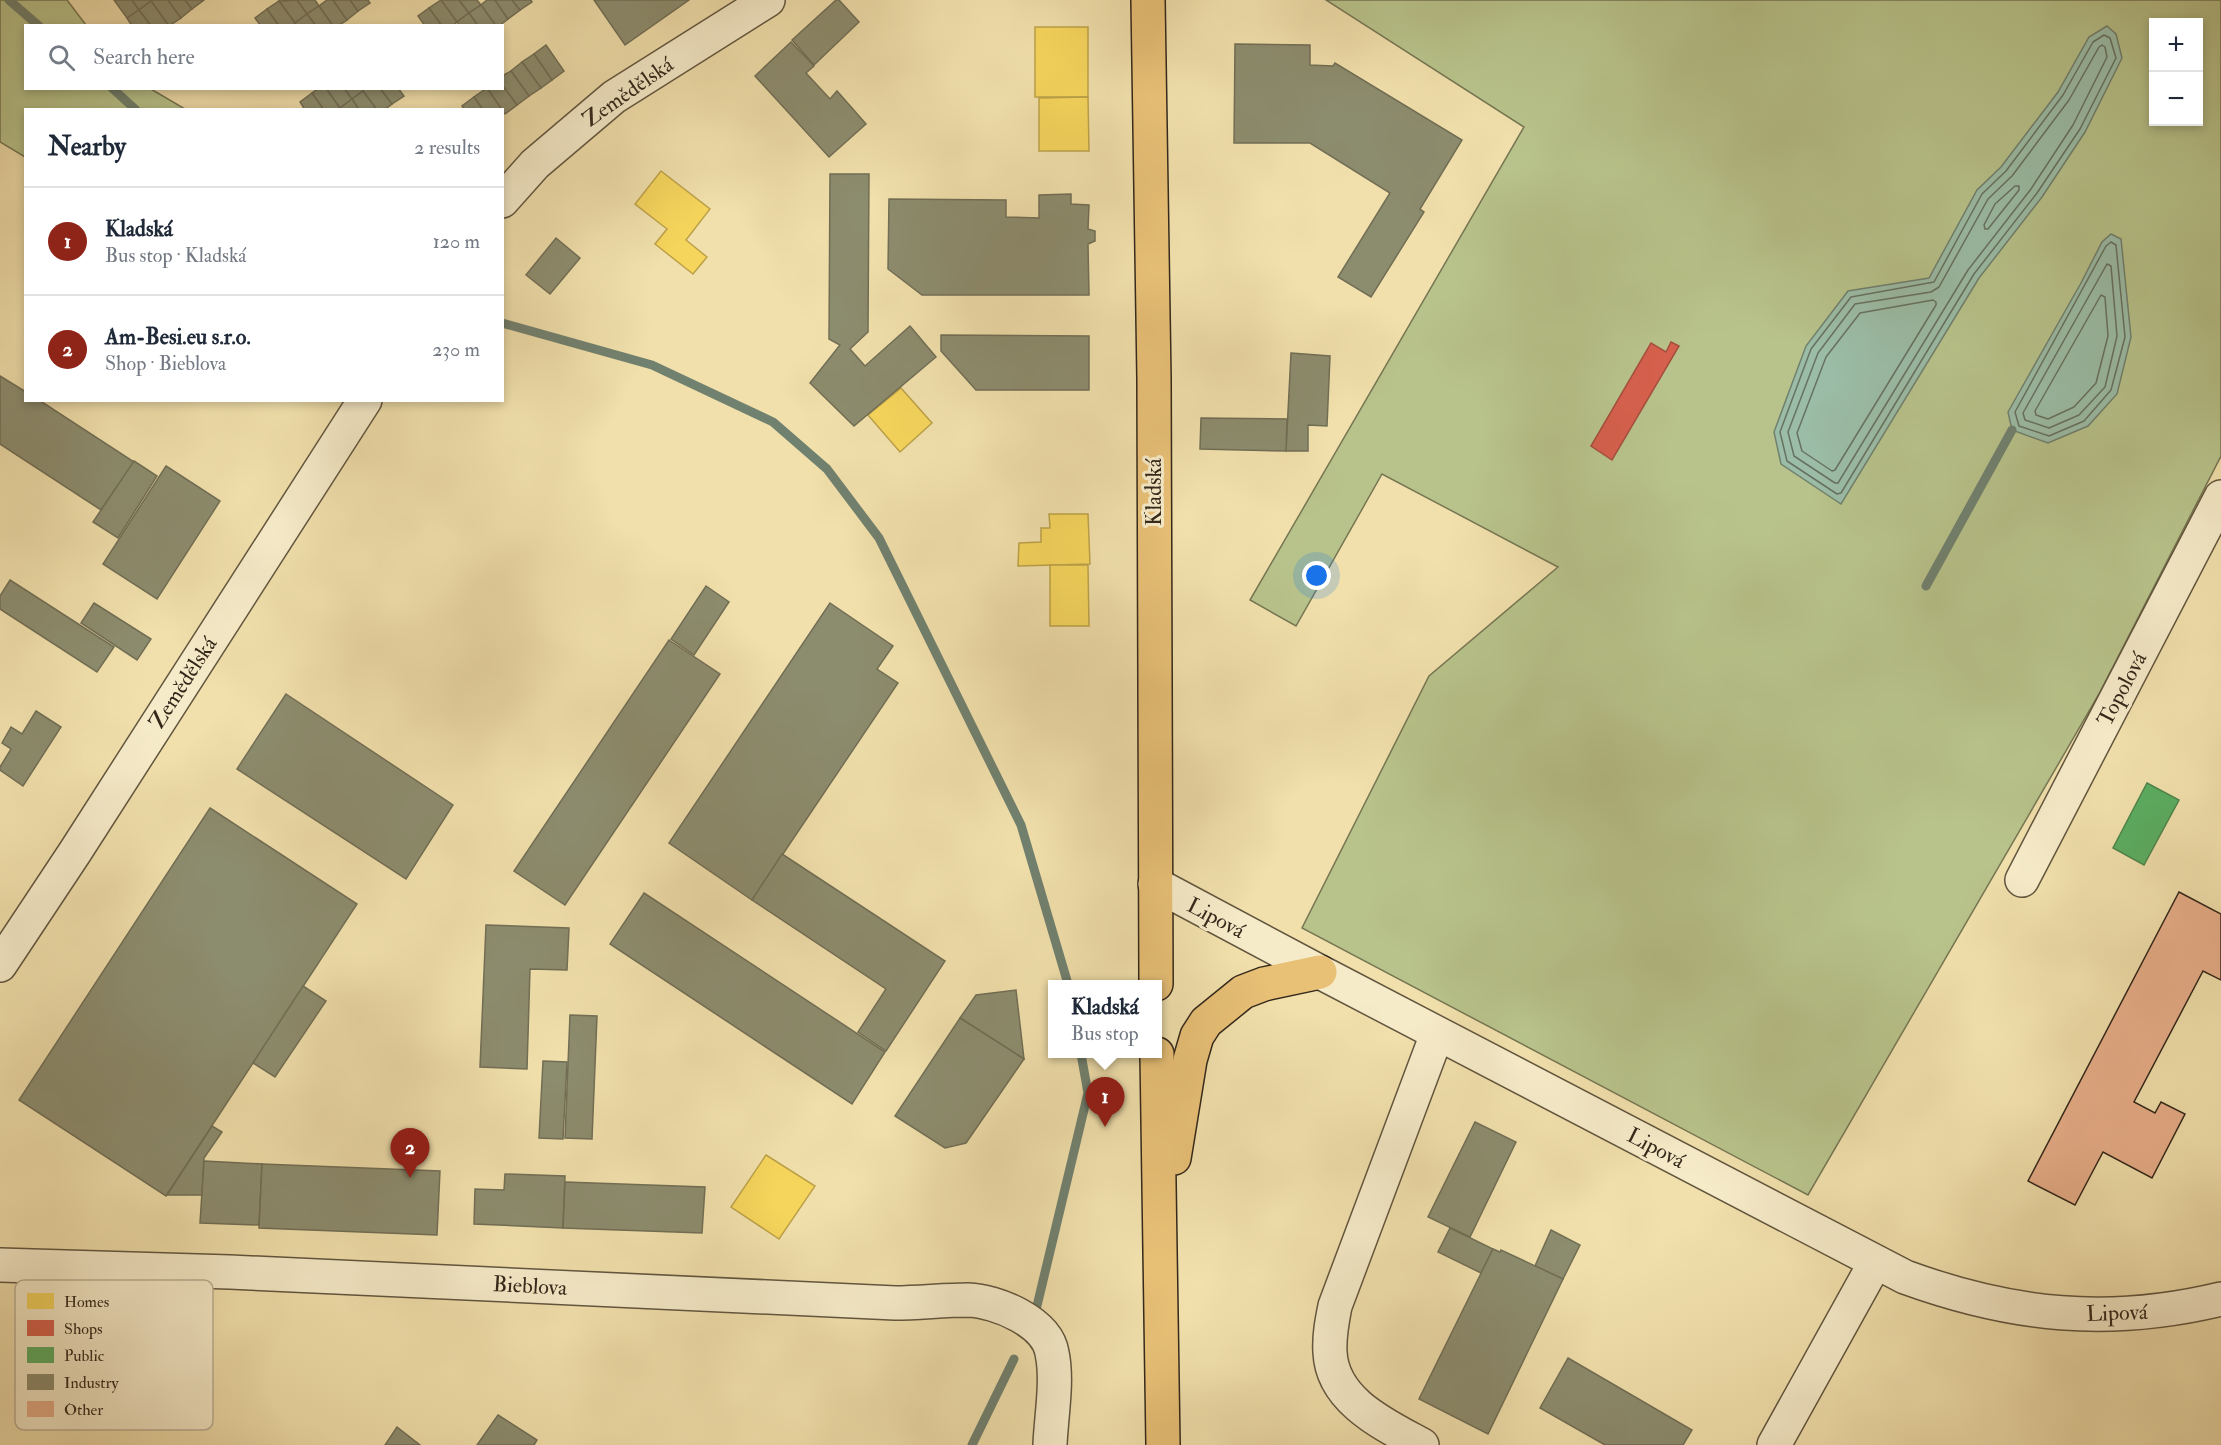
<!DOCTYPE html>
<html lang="en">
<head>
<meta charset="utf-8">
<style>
  body { margin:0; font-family:"IM FELL Double Pica",serif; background:#f2f2f3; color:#1f2937 }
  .controls { position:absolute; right:18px; top:18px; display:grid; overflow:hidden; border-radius:0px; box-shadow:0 3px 9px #0003 }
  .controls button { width:54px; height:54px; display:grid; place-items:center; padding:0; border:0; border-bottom:2px solid #e0e1e3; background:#fff; color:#1f2937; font:30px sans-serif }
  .you { position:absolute; left:1317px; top:576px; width:21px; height:21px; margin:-15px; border:4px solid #fff; border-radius:50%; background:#1a73e8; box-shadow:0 0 0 9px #1a73e833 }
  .badge { display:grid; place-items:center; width:39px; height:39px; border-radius:50%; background:#8f2418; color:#fff; font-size:20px; font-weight:700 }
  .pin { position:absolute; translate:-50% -50px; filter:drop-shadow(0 2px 3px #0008) }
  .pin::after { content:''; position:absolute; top:32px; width:21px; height:18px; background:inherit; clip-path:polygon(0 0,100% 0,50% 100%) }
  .popup { position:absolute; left:1048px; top:980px; width:114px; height:78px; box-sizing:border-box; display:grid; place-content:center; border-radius:0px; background:#fff; filter:drop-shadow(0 2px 4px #0005); font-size:20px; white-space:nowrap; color:#747a83 }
  .popup b { font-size:22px; color:#1f2937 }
  .popup::after { content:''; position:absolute; left:50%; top:100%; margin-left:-12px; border:12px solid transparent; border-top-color:#fff }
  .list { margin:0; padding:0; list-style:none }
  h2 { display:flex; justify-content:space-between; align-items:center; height:78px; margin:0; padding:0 24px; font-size:26px }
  h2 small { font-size:20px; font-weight:400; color:#747a83 }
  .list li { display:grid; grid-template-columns:39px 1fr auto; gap:18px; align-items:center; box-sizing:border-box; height:108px; padding:0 24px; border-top:2px solid #e0e1e3 }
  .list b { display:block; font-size:22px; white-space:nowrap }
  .list p { margin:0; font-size:20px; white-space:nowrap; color:#747a83 }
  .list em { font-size:20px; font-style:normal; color:#747a83 }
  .icon { flex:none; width:33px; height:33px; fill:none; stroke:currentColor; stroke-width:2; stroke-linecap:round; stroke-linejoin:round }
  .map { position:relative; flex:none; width:2221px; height:1445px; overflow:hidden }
  .search { position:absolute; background:#fff; box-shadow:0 3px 9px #0003; left:24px; top:24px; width:480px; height:66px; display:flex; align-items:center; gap:15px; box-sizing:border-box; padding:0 21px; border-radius:0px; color:#747a83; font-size:22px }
  .panel { position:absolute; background:#fff; box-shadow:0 3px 9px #0003; left:24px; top:108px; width:480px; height:294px; border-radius:0px }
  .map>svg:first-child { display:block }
</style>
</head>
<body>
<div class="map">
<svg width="2221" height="1445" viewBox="0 0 2221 1445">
  <rect width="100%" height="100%" fill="#f1e0ac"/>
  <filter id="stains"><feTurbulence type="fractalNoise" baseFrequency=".00333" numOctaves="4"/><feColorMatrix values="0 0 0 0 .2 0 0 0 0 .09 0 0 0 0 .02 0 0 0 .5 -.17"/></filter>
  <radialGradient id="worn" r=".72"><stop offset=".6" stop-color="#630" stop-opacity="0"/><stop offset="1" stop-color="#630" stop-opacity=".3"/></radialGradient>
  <g fill="#b8c38b" stroke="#767653" stroke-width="1.5" fill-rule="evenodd">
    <polygon points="0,0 67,0 86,25 26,26 26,88 151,89 185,109 26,110 25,157 0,142"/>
    <path d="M1326,0H2221V456L2099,694L1808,1195L1302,928L1429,676L1558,567L1382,474L1296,626L1250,600L1524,127ZM2154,22H2198V122H2154Z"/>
  </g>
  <g fill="#9bbda7" stroke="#71816f" stroke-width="1.5">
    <polygon points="2107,26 2116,34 2122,58 2085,132 2042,197 1979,278 1841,504 1781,464 1774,432 1806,346 1848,291 1929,278 1977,190 2001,167 2058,92 2089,37"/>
    <polygon points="2111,234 2121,239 2131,337 2117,394 2088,426 2048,443 2012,430 2008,412 2081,283 2102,242"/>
  </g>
  <g fill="#f6d55c" stroke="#bca148" stroke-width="1.5">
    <rect x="1035" y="27" width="53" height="70"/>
    <polygon points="1088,97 1089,151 1039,151 1039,98"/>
    <polygon points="661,171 710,209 686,240 707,257 693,274 655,244 667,229 635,204"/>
    <polygon points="901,388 932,423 900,452 868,415"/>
    <polygon points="1049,514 1088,514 1090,564 1018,566 1019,543 1041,542 1041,528 1050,528"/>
    <polygon points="1050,565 1088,565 1089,626 1050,626"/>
    <polygon points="766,1155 815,1186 779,1239 731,1207"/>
  </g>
  <polygon fill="#d6604d" stroke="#a54f3e" stroke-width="1.5" points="1671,342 1679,346 1612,460 1591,446 1651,343 1666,352"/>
  <polygon fill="#5aae61" stroke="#4e864c" stroke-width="1.5" points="2147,783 2179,800 2144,865 2113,848"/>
  <g fill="#8c8c6e" stroke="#716e55" stroke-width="1.5">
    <polygon points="114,0 132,0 139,10 127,18"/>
    <polygon points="132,0 150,0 151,1 139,10"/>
    <polygon points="153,0 168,0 181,18 169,26 151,1"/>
    <polygon points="168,0 185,0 192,9 181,18"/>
    <polygon points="185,0 204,0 192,9"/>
    <polygon points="297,0 315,0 319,6 307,14"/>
    <polygon points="297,0 307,14 295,23 279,1"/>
    <polygon points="327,0 333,0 347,20 338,26 333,26 319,6"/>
    <polygon points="333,0 350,0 358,11 347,20"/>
    <polygon points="350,0 368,0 370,3 358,11"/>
    <polygon points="441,0 459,0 469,13 457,22"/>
    <polygon points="441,0 457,22 452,26 442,26 429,8"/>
    <polygon points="459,0 477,0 481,5 469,13"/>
    <polygon points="487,0 495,0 508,19 499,26 496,26 481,5"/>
    <polygon points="495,0 512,0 520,10 508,19"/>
    <polygon points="512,0 531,0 532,2 520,10"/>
    <polygon points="594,0 689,0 625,45"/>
    <polygon points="836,0 839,0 859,22 814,65 792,40"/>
    <polygon points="151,1 169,26 151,26 139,10"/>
    <polygon points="279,1 295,23 292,26 279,26 267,9"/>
    <polygon points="481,5 496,26 478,26 469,13"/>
    <polygon points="319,6 333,26 316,26 307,14"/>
    <polygon points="429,8 442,26 425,26 418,16"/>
    <polygon points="267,9 279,26 261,26 255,18"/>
    <polygon points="139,10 151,26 132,26 127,18"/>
    <polygon points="469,13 478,26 460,26 457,22"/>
    <polygon points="307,14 316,26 297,26 295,23"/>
    <polygon points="791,42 814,66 806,73 830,99 837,91 866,124 829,157 755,76"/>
    <polygon points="1235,44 1310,45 1310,65 1333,66 1335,63 1462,140 1420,209 1424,212 1371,297 1338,277 1390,193 1310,143 1234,143"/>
    <polygon points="546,45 564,71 552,80 534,54"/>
    <polygon points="534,54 552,80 541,88 522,62"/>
    <polygon points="522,62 541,88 529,96 511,71"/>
    <polygon points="511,71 529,96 517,105 502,85 502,76"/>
    <polygon points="502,85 517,105 505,114 487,88 502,88"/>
    <polygon points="319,88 326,88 340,108 337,110 324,110 312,93"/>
    <polygon points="326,88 344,88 352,99 340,108"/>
    <polygon points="344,88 362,88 363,91 352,99"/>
    <polygon points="366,88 380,88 392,104 384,110 377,110 363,91"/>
    <polygon points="380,88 398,88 404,96 392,104"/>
    <polygon points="487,88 502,110 483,110 474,97"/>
    <polygon points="363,91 377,110 359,110 352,99"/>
    <polygon points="312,93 324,110 305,110 300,102"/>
    <polygon points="474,97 483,110 465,110 462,106"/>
    <polygon points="352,99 359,110 341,110 340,108"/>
    <polygon points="830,174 869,174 868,332 850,349 865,366 910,326 936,357 854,426 810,383 840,345 829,339"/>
    <polygon points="1071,194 1071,204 1089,205 1088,229 1095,231 1095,241 1088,244 1089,295 922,295 888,269 889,199 1006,200 1006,217 1039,218 1039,195"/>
    <polygon points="556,238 580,258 550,294 526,275"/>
    <polygon points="941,335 1089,336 1089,390 976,390 941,351"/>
    <polygon points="1291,353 1330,356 1327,426 1308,425 1308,451 1286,451"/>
    <polygon points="0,376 26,392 26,400 39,400 134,462 101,510 0,444"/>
    <polygon points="1201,418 1287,419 1286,451 1200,449"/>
    <polygon points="134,461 157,476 118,538 93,522"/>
    <polygon points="166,466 220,501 157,599 103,564"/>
    <polygon points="10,580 114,647 97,672 0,609 0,596"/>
    <polygon points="706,586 729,602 694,655 671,639"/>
    <polygon points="94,603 151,639 137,660 81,623"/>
    <polygon points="830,603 893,646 877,669 898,683 752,900 669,843"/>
    <polygon points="669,640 720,674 565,905 514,871"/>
    <polygon points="286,694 453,805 406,879 237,769"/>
    <polygon points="36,711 61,727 23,786 0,770 0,767 11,749 2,743 11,727 22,734"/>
    <polygon points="210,808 357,904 166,1196 19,1100"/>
    <polygon points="782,854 945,961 886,1051 858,1032 886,989 752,900"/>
    <polygon points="644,893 885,1052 852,1104 610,944"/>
    <polygon points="486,925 569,928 567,970 530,969 527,1069 480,1067"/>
    <polygon points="303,986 326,1001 275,1077 253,1063"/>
    <polygon points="1016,990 1024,1059 960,1018 976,995"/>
    <polygon points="570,1015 597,1016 592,1139 565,1138"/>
    <polygon points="960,1018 1024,1059 966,1143 945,1148 895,1116"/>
    <polygon points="543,1061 567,1062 563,1139 539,1138"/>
    <polygon points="1475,1122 1516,1142 1470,1237 1428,1217"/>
    <polygon points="212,1126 222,1132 204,1158 202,1195 167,1195"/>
    <polygon points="204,1161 262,1164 259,1225 200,1223"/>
    <polygon points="262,1164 440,1171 437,1235 259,1228"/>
    <polygon points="505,1174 565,1176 563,1228 474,1224 475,1189 504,1190"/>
    <polygon points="565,1182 705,1187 702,1233 563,1228"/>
    <polygon points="1450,1228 1493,1249 1481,1273 1438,1252"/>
    <polygon points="1551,1230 1580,1245 1563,1279 1535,1266"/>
    <polygon points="1493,1249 1500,1252 1501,1250 1563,1279 1488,1434 1419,1399"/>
    <polygon points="61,1335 109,1337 107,1368 60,1366"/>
    <polygon points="1568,1358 1692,1430 1683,1445 1605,1445 1540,1408"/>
    <polygon points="498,1415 537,1440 534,1445 477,1445"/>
    <polygon points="397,1427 420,1445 385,1445"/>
  </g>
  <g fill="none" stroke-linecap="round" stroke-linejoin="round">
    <g stroke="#677261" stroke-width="1.5">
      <polygon points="2104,35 2110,38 2116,58 2080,129 2037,193 1974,274 1841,493 1837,494 1787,461 1780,432 1811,349 1851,297 1934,282 1982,194 2006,171 2063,95 2093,42"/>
      <polygon points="2102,45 2105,47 2107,57 2073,125 2031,189 1968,270 1838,483 1835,483 1794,456 1788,432 1818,353 1855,304 1931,292 1939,287 1988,199 2012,176 2069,100 2099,47"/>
      <polygon points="2015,186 2019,186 2019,190 1988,229 1985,229 1984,225 1995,204"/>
      <polygon points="2111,242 2116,245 2125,337 2111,390 2084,421 2049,436 2019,426 2015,412 2106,246"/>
      <polygon points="2107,264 2111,266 2117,336 2105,387 2079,415 2049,428 2025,420 2023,413"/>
      <polygon points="2101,295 2105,297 2108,336 2096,383 2074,407 2048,419 2036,415 2035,411"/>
      <polygon points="1933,300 1936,302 1936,305 1835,470 1832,471 1802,451 1797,433 1826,357 1860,313"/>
    </g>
    <g stroke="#71816f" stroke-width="9">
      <polyline points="9,0 39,26"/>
      <polyline points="112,88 136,110"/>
      <polyline points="502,323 652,365 773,422 827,469 879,538 1021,825 1068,984"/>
      <polyline points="1926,586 2012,430"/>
      <polyline points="1036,1310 1088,1093 1081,1054"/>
      <polyline points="972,1445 1014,1359"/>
    </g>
  </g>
  <polygon fill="#e7ae89" stroke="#33281b" stroke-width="1.5" points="2179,892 2221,914 2221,980 2203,971 2134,1102 2155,1113 2161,1102 2185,1114 2152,1178 2103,1152 2075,1205 2028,1181"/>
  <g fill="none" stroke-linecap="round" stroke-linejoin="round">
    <defs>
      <g id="minor">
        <polyline points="502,201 535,164 614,97 768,0"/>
        <polyline points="2022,880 2221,497"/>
        <path d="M1155,884L1320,972L1905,1277C2012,1316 2109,1326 2221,1299"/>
        <polyline points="0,965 75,852 365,400"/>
        <path d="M0,1265L230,1272L895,1303C919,1303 944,1300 968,1300C997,1301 1047,1322 1052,1353C1058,1381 1051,1417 1050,1445"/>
        <path d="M1422,1445C1385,1425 1332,1401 1330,1352C1329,1336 1332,1321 1335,1306L1437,1034"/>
        <polyline points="1774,1445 1875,1263"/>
      </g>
      <g id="major">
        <polyline points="1148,0 1154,379 1156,984"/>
        <polyline points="1157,1054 1163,1445"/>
        <polyline points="1174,1158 1190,1060 1197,1036 1206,1022 1243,992 1264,984 1320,972"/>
      </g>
    </defs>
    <use href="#minor" stroke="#62563f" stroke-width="36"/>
    <use href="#major" stroke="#33281b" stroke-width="36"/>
    <use href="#minor" stroke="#f6ebc9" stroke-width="33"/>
    <use href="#major" stroke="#e8c076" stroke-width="33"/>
  </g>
  <g text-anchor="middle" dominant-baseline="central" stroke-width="6" stroke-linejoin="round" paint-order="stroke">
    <g font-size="22" fill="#33281b" stroke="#f6ebc9">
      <text transform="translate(628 92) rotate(-35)">Zemědělská</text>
      <text transform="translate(1154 492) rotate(-90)">Kladská</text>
      <text transform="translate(183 683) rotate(-57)">Zemědělská</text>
      <text transform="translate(2122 689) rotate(-62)">Topolová</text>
      <text transform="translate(1216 918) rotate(28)">Lipová</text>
      <text transform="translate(1656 1148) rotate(28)">Lipová</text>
      <text transform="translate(530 1286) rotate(3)">Bieblova</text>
      <text transform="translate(2117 1313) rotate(-2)">Lipová</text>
    </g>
  </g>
  <rect x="15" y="1280" width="198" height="150" rx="9" fill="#f6ebc9" stroke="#bcb095" stroke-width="1.5"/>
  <rect x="27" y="1293" width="27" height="16" fill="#f6d55c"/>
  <rect x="27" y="1320" width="27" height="16" fill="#d6604d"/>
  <rect x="27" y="1347" width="27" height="16" fill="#5aae61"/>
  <rect x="27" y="1374" width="27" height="16" fill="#8c8c6e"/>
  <rect x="27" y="1401" width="27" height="16" fill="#e7ae89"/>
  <g font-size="16" fill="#33281b">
    <text x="64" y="1307">Homes</text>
    <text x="64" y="1334">Shops</text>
    <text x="64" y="1361">Public</text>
    <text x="64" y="1388">Industry</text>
    <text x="64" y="1415">Other</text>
  </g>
  <rect width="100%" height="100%" filter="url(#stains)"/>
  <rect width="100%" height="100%" fill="url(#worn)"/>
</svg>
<div class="controls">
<button>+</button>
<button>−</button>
</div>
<div class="you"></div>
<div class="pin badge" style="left:1105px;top:1127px">1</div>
<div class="popup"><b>Kladská</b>Bus stop</div>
<div class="pin badge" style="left:410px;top:1178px">2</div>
<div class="search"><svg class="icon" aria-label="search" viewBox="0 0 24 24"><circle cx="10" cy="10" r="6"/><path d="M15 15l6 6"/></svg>Search here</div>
<section class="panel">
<h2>Nearby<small>2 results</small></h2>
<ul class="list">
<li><span class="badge">1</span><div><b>Kladská</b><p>Bus stop · Kladská</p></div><em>120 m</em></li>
<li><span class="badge">2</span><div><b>Am-Besi.eu s.r.o.</b><p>Shop · Bieblova</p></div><em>230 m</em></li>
</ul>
</section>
</div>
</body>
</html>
